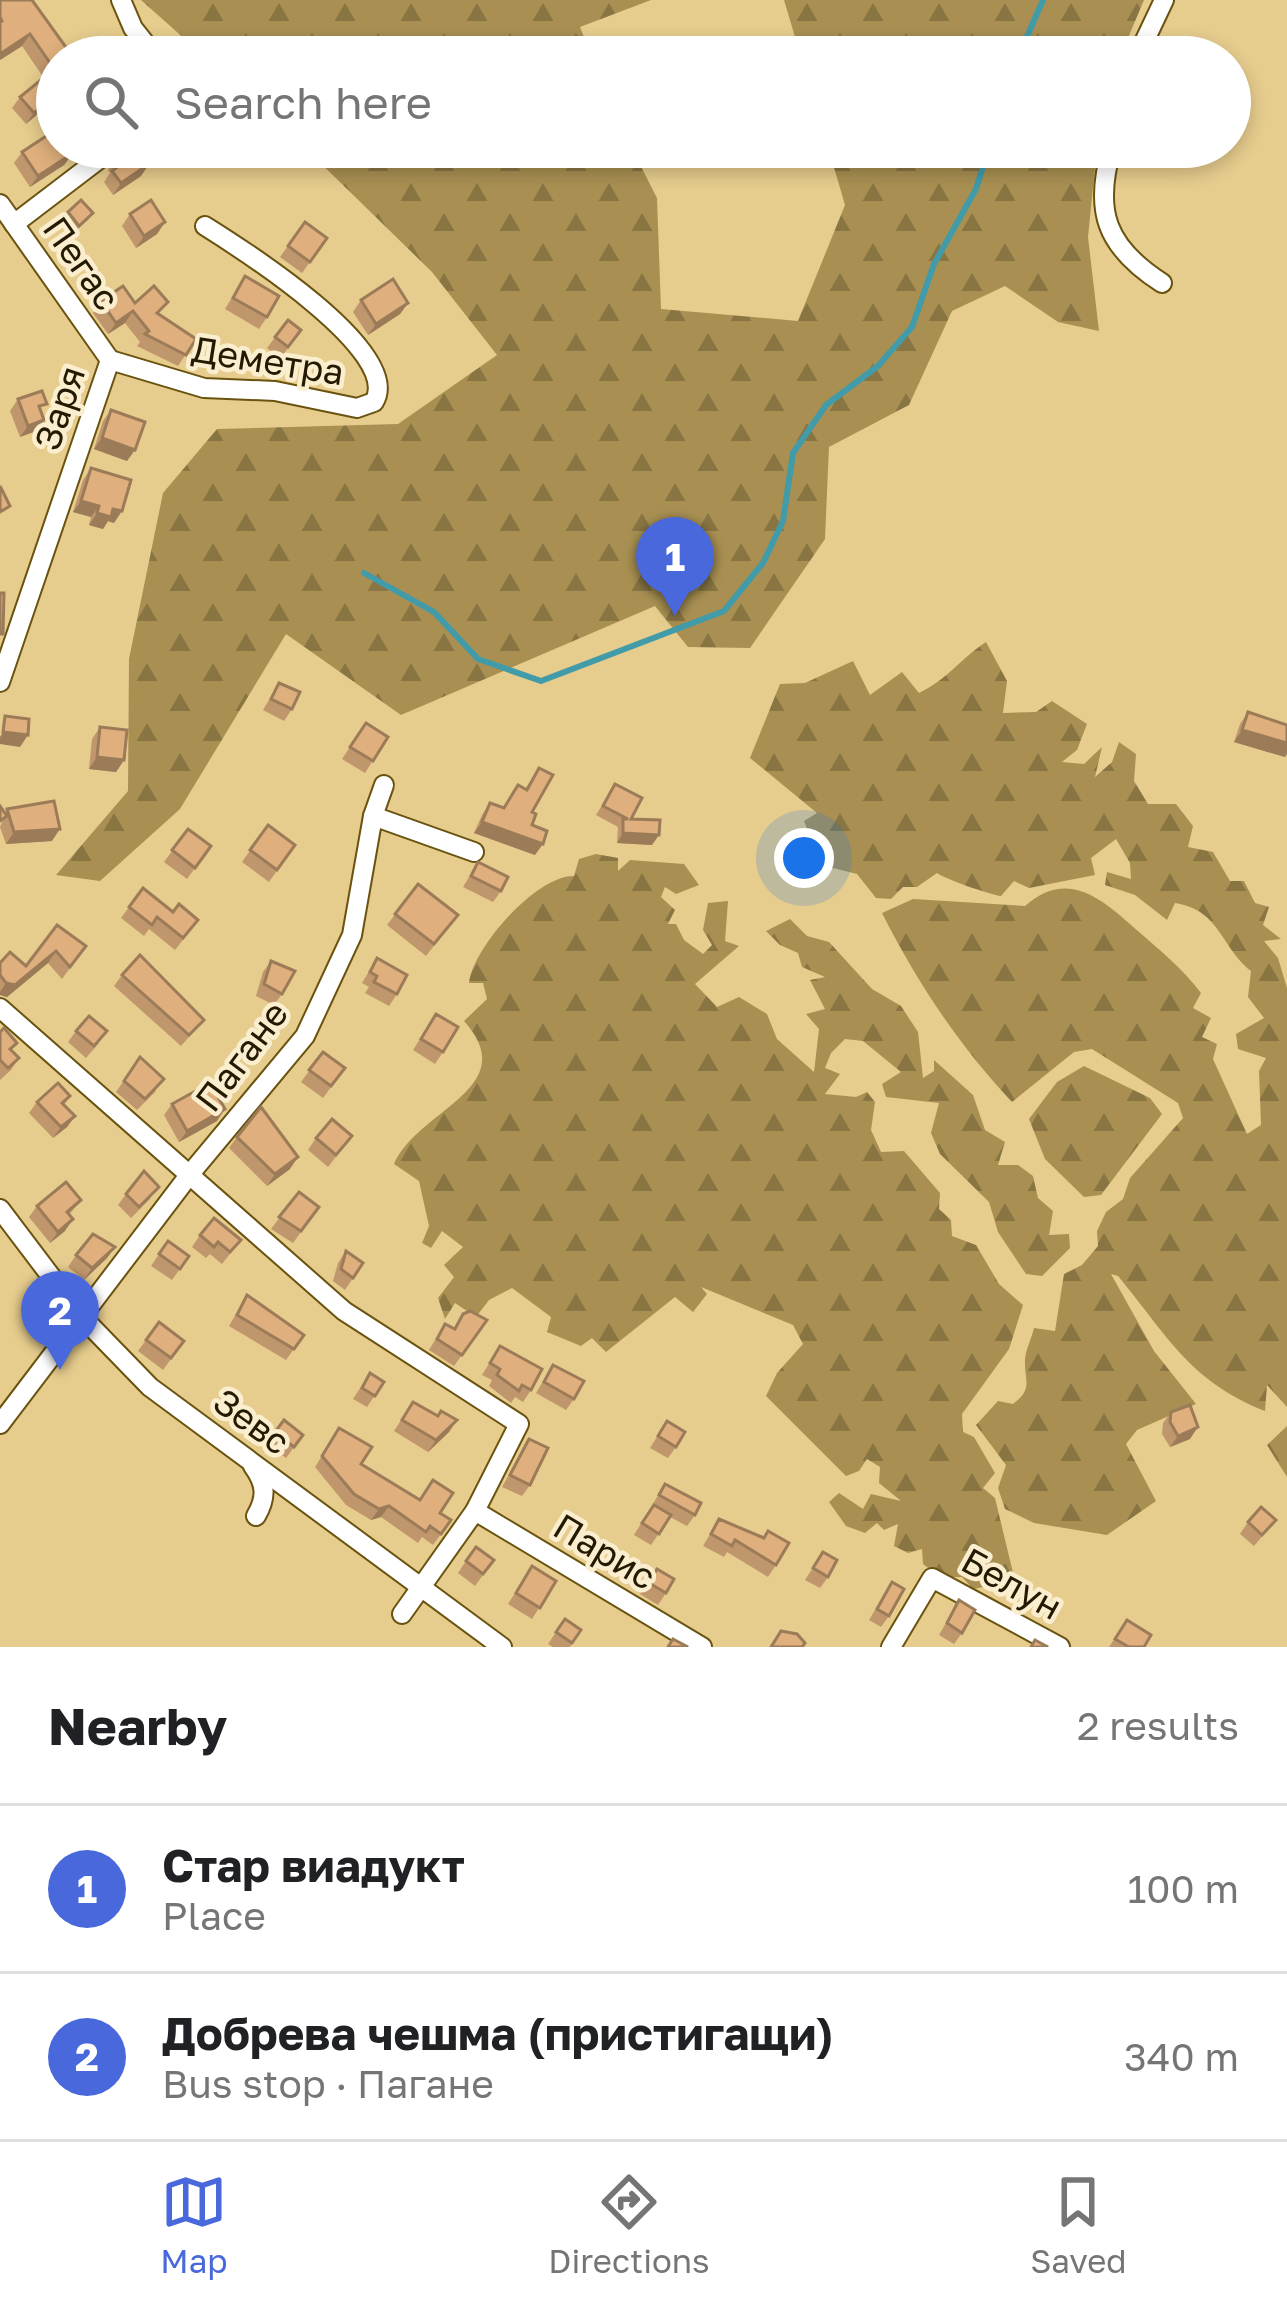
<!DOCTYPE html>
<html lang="en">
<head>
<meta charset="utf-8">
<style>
  body { margin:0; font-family:"Golos Text",sans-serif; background:#f2f2f2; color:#202124 }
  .you { position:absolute; left:804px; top:858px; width:42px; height:42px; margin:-30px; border:9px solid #fff; border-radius:50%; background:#1a73e8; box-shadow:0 0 0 18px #1a73e833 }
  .badge { display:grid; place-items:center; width:78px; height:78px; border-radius:50%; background:#4868db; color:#fff; font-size:39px; font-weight:700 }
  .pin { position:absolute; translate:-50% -99px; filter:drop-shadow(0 3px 6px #0008) }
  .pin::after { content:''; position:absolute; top:63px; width:42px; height:36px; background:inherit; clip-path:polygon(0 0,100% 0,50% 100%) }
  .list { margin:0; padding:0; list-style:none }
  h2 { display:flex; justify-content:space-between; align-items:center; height:156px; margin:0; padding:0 48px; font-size:51px }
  h2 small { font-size:39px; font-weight:400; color:#757577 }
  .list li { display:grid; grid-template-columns:78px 1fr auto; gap:36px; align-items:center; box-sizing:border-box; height:168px; padding:0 48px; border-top:3px solid #e0e0e0 }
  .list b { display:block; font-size:45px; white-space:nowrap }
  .list p { margin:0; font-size:39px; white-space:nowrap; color:#757577 }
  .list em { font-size:39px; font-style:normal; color:#757577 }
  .icon { flex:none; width:66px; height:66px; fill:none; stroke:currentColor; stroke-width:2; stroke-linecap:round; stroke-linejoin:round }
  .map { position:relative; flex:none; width:1287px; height:1647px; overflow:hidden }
  .search { position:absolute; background:#fff; box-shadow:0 6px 18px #0003; left:36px; right:36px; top:36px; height:132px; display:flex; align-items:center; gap:30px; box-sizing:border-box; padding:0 42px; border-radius:66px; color:#757577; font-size:45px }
  .sheet { height:492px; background:#fff }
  nav { display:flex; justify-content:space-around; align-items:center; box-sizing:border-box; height:168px; border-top:3px solid #e0e0e0; background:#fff; font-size:33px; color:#757577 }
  nav a { display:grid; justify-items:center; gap:6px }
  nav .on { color:#4868db }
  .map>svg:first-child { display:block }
</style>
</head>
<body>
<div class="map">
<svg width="1287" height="1647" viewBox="0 0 1287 1647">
  <defs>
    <pattern id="forest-firs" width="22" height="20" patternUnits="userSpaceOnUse" patternTransform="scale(3)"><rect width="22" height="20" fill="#a99052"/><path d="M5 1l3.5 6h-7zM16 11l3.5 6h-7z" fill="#897542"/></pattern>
  </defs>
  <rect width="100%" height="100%" fill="#e6cc8d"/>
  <g fill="url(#forest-firs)">
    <polygon points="141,0 651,0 580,27 592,57 205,57"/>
    <polygon points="784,0 1144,0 1120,57 801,57"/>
    <polygon points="304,147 631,147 657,198 661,309 798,321 845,205 828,147 1097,147 1088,237 1099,331 1058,322 1005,286 952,311 909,405 829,447 825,539 750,648 688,647 655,606 401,715 286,634 180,809 100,881 56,875 128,791 129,659 163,493 217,429 398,424 497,355 432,272"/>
    <path d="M986,642L1007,681L1003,713L1036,712L1052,701L1087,724L1077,750L1062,762L1084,764L1102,747L1095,777L1112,762L1119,742L1136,754L1134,781L1148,804H1176L1193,826L1188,847L1213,852L1230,881H1244L1255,903L1269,907L1263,925L1281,939L1264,941L1278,958L1287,988V1407L1267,1385L1265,1411C1189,1381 1167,1335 1118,1276L1111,1274L1154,1351L1196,1404L1137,1430L1126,1444L1156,1501L1107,1535L1034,1523L1005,1509L998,1488L1006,1465L976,1425L998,1401L1013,1404C1034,1388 1024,1381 1025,1359C1026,1349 1032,1337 1034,1328L1055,1331L1064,1274L1082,1265L1098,1246L1097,1231L1106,1212L1123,1199L1130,1178L1183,1118L1178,1103L1092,1049L1074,1052L1012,1102C958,1044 918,984 882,913L913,899L1025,906C1069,867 1104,901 1139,932C1162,952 1182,968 1201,993L1193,1008L1211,1018L1202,1037L1217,1044L1213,1059L1247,1134L1261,1125L1259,1071L1266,1058L1238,1049L1236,1034L1264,1018L1248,997L1251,971C1220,946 1220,910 1175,903L1167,920L1135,895L1105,885L1107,872L1131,879L1130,863L1116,839L1091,858L1095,875L1029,888L1014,881L1001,896C991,895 945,879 937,873L917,887H903L891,899L876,898L857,874L821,865L804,821L817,813L750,758L780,684L805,683L853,661L870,695L902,672L919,693C948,679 960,659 986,642Z"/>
    <path d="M596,854L618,858V871L630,860L684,864L699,885L676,894L665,887L661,897L675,910L668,924H676L684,940L703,954L712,945L703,930L708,903L728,901L725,941L739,946L695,984L717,1007L739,997L767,1014L777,1039L814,1072L819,1029L806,1014L825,1009L810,980L825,977L802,967L798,953L780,945L766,931L790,919L807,936L829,942L872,989L901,1006L918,1032L923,1078L934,1071V1060L973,1095L985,1130L1005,1142L998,1165H1018L1033,1176L1038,1198L1053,1211L1049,1235L1069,1234L1070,1248L1042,1276L1026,1274L998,1232L989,1202L940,1154L931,1133L939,1103L886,1097L882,1084L901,1072L863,1041L845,1039L831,1053L825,1068L840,1074L825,1094L856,1097L867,1092L875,1102L871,1130L881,1152L904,1151L940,1193L939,1209L951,1220L952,1236L976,1245L999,1284L1023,1305L1009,1349L962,1414L963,1432L974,1437L995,1473L983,1488L995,1498L1015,1581L973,1589L962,1577H940L923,1564L922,1549L908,1553L894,1546L898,1524L884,1530L877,1523L865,1533L846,1526L829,1502L839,1493L863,1509L871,1494L901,1501L879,1483L880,1467L867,1459L859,1471L846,1476L766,1396L777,1373L803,1344L793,1325L701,1287L707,1294L693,1312L675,1297L606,1352L592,1338L581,1346L547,1332L551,1317L512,1288L489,1300L476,1317L455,1303L445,1319L438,1298L454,1277L444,1265L463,1247L442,1231L431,1248L422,1243L429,1226L419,1181L394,1164C418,1109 524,1088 464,1021L487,999L483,983H469C473,947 537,875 574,876L579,859Z"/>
    <polygon points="1084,1066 1150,1098 1162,1114 1101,1195 1084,1197 1045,1159 1029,1119 1057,1082"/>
    <polygon points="1287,1426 1287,1477 1267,1445"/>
  </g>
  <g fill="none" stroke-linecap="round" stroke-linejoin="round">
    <g stroke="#429ba8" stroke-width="6">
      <polyline points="1018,57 1043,0"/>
      <polyline points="364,573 434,612 478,659 541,681 724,611 763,563 783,521 793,453 826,405 878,366 912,327 934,264 976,189 989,147"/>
    </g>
    <defs>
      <g id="minor">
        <polyline points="121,0 133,28 156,57"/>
        <polyline points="1137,57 1164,0"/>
        <path d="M1112,147C1093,211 1106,247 1162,283"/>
        <polyline points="0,204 110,360"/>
        <polyline points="14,224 115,147"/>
        <path d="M110,360L204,388L275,391L357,408L374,402C405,352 240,248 205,226"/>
        <polyline points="0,682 110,360"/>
        <polyline points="373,816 384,785"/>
        <polyline points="0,1008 344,1311 519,1424 475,1511 402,1614"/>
        <polyline points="0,1209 81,1316 150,1387 502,1647"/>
        <polyline points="0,1424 190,1174 305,1036 352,935 373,816 474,852"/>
        <path d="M253,1466C266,1484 267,1497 256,1516"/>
        <polyline points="475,1511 702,1647"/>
        <polyline points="891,1647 932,1578 1060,1647"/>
      </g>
    </defs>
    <use href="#minor" stroke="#6a530f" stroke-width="22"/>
    <use href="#minor" stroke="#fff" stroke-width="18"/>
  </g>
  <g fill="#c0976c">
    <polygon points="0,0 57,57 57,82 50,87 22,46 0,60"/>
    <polygon points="55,95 47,106 26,124 12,108 20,97"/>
    <polygon points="22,152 73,153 64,165 30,187 14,163"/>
    <polygon points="116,158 149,164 141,176 113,195 104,182 110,173 108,170"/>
    <polygon points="68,212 89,219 75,231 64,218"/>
    <polygon points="130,214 165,222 157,234 136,248 122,226"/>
    <polygon points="305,222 327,238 302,273 280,257"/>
    <polygon points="245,276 267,317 259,329 225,309"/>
    <polygon points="361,300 408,303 400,314 368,335 353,312"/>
    <polygon points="101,301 135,303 159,314 196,339 178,366 137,346 140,342 125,323 108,334 93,313"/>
    <polygon points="288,320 301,330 280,359 267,348"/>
    <polygon points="18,399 41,412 36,431 20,437 10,411"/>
    <polygon points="111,410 127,461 94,449 103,421"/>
    <polygon points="91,468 114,523 108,521 103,529 89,525 91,517 73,512 83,480"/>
    <polygon points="279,683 292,709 284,721 263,710"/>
    <polygon points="1248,712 1285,757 1234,742 1240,724"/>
    <polygon points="366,723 388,737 365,773 342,759"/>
    <polygon points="100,727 124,760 116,772 89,769 92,739"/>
    <polygon points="539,768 532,812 535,855 474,833 482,815 490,803 503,808 525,789"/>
    <polygon points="615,784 631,819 652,845 617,843 618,827 596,815"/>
    <polygon points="7,809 52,841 6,844 0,827"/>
    <polygon points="268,825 295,845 269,882 242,862"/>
    <polygon points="188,829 211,846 187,879 164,862"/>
    <polygon points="478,862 501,891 493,902 463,887"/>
    <polygon points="418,884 458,915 426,956 387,925"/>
    <polygon points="143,888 190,931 175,950 149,929 144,936 121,918"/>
    <polygon points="57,925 86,946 62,979 48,963 7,997 0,995 0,963 26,966"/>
    <polygon points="377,958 397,994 389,1006 365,993 369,987 362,983"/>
    <polygon points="271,961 282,994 274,1005 256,996 263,972"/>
    <polygon points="122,975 204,1020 181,1046 114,986"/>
    <polygon points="436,1014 443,1052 435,1064 413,1050"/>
    <polygon points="76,1031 99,1043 86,1058 68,1042"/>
    <polygon points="0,1032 17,1043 11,1050 19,1058 11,1070 0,1080"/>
    <polygon points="323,1052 345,1068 323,1098 301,1082"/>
    <polygon points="140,1057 156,1091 137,1110 116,1092"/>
    <polygon points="70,1096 64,1105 75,1116 67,1127 53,1138 29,1113 37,1102"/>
    <polygon points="172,1104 217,1121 179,1142 164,1115"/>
    <polygon points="352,1136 328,1167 308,1150 316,1138"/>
    <polygon points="237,1137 290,1169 267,1186 229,1148"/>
    <polygon points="299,1192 319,1207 293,1243 271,1229"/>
    <polygon points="126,1194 151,1198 131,1218 118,1205"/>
    <polygon points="81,1200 69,1215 65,1231 50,1243 29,1217 37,1206"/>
    <polygon points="200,1235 241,1240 222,1264 210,1254 206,1258 192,1247"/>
    <polygon points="168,1241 189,1256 172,1280 151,1266"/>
    <polygon points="115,1247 107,1258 84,1280 68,1267 76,1255"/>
    <polygon points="346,1251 363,1263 345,1290 333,1281 338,1263"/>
    <polygon points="247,1295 304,1335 286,1360 229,1326"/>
    <polygon points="463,1314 487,1320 454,1366 429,1350 445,1324 454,1328"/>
    <polygon points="159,1322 184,1341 163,1370 138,1351"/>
    <polygon points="500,1346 531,1390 523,1402 515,1397 511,1403 489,1386 492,1380 482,1375"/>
    <polygon points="553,1365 574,1399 566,1410 536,1393"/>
    <polygon points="370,1373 384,1382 367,1407 353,1399"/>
    <polygon points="413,1402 449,1432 428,1452 394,1431"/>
    <polygon points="1171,1412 1190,1439 1170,1447 1162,1434 1163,1423"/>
    <polygon points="284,1420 303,1435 286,1458 267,1444"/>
    <polygon points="667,1421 676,1447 668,1458 650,1448"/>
    <polygon points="339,1428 361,1464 451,1520 433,1545 422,1537 418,1543 381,1517 371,1520 346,1505 315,1467"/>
    <polygon points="529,1439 530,1485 522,1496 502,1487"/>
    <polygon points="665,1484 695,1515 687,1526 670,1517 651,1545 634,1535"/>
    <polygon points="719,1519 763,1538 776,1565 768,1577 727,1552 724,1557 703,1546"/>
    <polygon points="1276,1520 1254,1546 1240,1534 1248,1522"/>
    <polygon points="823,1552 828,1577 820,1588 805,1580"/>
    <polygon points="494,1560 475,1586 458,1573 466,1561"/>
    <polygon points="532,1566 556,1581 532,1619 508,1604"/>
    <polygon points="657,1569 666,1593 658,1605 640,1594"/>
    <polygon points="892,1582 889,1616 881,1627 869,1620"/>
    <polygon points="959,1600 962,1633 954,1644 939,1635"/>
    <polygon points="565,1619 581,1630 570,1647 553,1647 548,1644"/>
    <polygon points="1127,1620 1144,1647 1109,1647"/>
  </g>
  <g fill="#9c7b58">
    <polygon points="30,34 22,46 0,60 0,54"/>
    <polygon points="55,95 47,106 26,124 34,113"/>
    <polygon points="73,153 64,165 30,187 38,176"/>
    <polygon points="149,164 141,176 113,195 121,183"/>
    <polygon points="165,222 157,234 136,248 144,236"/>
    <polygon points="408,303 400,314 368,335 376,324"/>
    <polygon points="133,311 125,323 108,334 116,323"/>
    <polygon points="44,420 36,431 20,437 28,426"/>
    <polygon points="102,438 135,450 127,461 94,449"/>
    <polygon points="81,501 99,506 91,517 73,512"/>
    <polygon points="113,509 122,511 114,523 108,521 103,529 89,525 97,513"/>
    <polygon points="1242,730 1287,743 1287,754 1285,757 1234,742"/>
    <polygon points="3,732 28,735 20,747 0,744 0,737"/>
    <polygon points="97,757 124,760 116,772 89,769"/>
    <polygon points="482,822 543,844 535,855 474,833"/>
    <polygon points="60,829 52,841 6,844 14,832"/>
    <polygon points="623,833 659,835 652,845 617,843"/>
    <polygon points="56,951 48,963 7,997 0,995 0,992 6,983"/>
    <polygon points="225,1109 217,1121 179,1142 187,1131"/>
    <polygon points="75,1116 67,1127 53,1138 61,1127"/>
    <polygon points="298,1157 290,1169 267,1186 275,1174"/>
    <polygon points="73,1219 65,1231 50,1243 58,1232"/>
    <polygon points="115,1247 107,1258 84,1280 92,1268"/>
    <polygon points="457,1420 449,1432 428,1452 436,1440"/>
    <polygon points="1198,1427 1190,1439 1170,1447 1178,1436"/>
    <polygon points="389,1506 381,1517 371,1520 379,1509"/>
  </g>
  <g fill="#dfb07d" stroke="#9c7b58" stroke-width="3">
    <polygon points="0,0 32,0 73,57 57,57 57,73 30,34 0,54 0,22 2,21 0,17"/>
    <polygon points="42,79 55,95 34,113 20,97"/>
    <polygon points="57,129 57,147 68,147 73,153 38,176 22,152"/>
    <polygon points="130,147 138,147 149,164 121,183 112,171 120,165 116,158"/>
    <polygon points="81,200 93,213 79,226 68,212"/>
    <polygon points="151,200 165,222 144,236 130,214"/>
    <polygon points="305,222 327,238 310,262 288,246"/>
    <polygon points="245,276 279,296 267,317 233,298"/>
    <polygon points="393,279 408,303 376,324 361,300"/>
    <polygon points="123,286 135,303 154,286 168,302 157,313 196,339 186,355 145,334 149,331 133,311 116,323 101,301"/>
    <polygon points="288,320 301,330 288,347 275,337"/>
    <polygon points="42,391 47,404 39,406 44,420 28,426 18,399"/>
    <polygon points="111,410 145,422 135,450 102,438"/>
    <polygon points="91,468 131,480 122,511 113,509 111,517 97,513 99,506 81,501"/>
    <polygon points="0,486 10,506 0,512"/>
    <polygon points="0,593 4,593 3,634 0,634"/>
    <polygon points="279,683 300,692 292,709 271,699"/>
    <polygon points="1248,712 1287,725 1287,743 1242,730"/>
    <polygon points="5,716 29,719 28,735 3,732"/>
    <polygon points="366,723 388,737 373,761 350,747"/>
    <polygon points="100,727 127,730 124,760 97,757"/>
    <polygon points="539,768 553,775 532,812 536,814 532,825 547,831 543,844 482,822 490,803 504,808 518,785 527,790"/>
    <polygon points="615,784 642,798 631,819 660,820 659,835 623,833 623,819 628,819 603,806"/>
    <polygon points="54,801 60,829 14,832 7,809"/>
    <polygon points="0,806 7,816 0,821"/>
    <polygon points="268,825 295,845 277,870 250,850"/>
    <polygon points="188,829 211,846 195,868 172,850"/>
    <polygon points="478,862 508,877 501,891 471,876"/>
    <polygon points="418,884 458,915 434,944 395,914"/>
    <polygon points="143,888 173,912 179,904 198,920 183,938 157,917 152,925 129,907"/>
    <polygon points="57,925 86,946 70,967 56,951 15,985 6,983 0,975 0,963 10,952 26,966"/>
    <polygon points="140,955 204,1020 189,1035 122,975"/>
    <polygon points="377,958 407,975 397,994 374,982 377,976 370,972"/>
    <polygon points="271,961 295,971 282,994 264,984"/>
    <polygon points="436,1014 458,1027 443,1052 421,1039"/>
    <polygon points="89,1016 107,1031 94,1046 76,1031"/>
    <polygon points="4,1028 17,1043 10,1049 19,1058 8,1068 0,1060 0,1032"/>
    <polygon points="323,1052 345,1068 331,1086 309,1070"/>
    <polygon points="140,1057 164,1079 145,1099 124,1081"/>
    <polygon points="58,1083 70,1096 62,1103 75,1116 61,1127 37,1102"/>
    <polygon points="210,1083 225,1109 187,1131 172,1104"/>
    <polygon points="261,1107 298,1157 275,1174 237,1137"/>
    <polygon points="332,1119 352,1136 336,1155 316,1138"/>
    <polygon points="144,1171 159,1187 139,1207 126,1194"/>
    <polygon points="66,1182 81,1200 67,1212 73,1219 58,1232 37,1206"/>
    <polygon points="299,1192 319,1207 301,1231 279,1217"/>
    <polygon points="214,1218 241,1240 230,1252 218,1242 214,1247 200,1235"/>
    <polygon points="93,1234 115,1247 92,1268 76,1255"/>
    <polygon points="168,1241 189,1256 180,1269 159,1254"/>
    <polygon points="346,1251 363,1263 353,1278 341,1269"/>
    <polygon points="247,1295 304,1335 294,1349 237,1315"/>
    <polygon points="470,1311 487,1320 462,1355 437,1339 445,1324 455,1329 463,1314"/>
    <polygon points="159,1322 184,1341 171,1358 146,1340"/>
    <polygon points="500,1346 542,1369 531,1390 522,1385 519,1391 497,1375 500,1369 490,1363"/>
    <polygon points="553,1365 584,1381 574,1399 544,1382"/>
    <polygon points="370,1373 384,1382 375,1396 362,1388"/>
    <polygon points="413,1402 438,1416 441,1411 457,1420 436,1440 402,1420"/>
    <polygon points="1190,1405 1198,1427 1178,1436 1170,1422 1171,1412"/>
    <polygon points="284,1420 303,1435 294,1447 275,1432"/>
    <polygon points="667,1421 685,1432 676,1447 658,1436"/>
    <polygon points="339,1428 372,1447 361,1464 420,1500 433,1480 453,1493 440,1513 451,1520 441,1534 430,1526 426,1532 389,1506 379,1509 354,1494 322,1456"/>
    <polygon points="529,1439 548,1448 530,1485 510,1475"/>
    <polygon points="665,1484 701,1503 695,1515 659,1495"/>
    <polygon points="654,1505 671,1515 659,1534 642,1523"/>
    <polygon points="1261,1507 1276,1520 1262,1535 1248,1522"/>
    <polygon points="719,1519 764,1538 768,1531 789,1543 776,1565 735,1540 732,1546 711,1534"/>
    <polygon points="476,1547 494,1560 483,1574 466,1561"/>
    <polygon points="823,1552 837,1560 828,1577 813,1568"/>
    <polygon points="532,1566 556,1581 540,1608 516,1593"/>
    <polygon points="657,1569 674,1579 666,1593 649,1583"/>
    <polygon points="892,1582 904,1589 889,1616 877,1609"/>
    <polygon points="959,1600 975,1610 962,1633 947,1623"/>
    <polygon points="565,1619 581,1630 572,1643 556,1632"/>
    <polygon points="1127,1620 1151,1635 1144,1647 1129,1647 1115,1639"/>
    <polygon points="781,1631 797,1634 805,1643 802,1647 771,1647"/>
    <polygon points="673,1639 688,1647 668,1647"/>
    <polygon points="1035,1640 1048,1647 1031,1647"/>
  </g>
  <g text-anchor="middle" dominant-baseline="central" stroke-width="9" stroke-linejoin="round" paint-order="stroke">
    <g font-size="36" fill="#241a02" stroke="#fbeecf">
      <text transform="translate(82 263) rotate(55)">Пегас</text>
      <text transform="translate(268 360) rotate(9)">Деметра</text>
      <text transform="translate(59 408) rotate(-71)">Заря</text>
      <text transform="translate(241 1056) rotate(-53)">Пагане</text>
      <text transform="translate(252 1421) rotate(36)">Зевс</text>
      <text transform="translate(605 1551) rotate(31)">Парис</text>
      <text transform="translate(1012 1583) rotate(29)">Белун</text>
    </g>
  </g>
</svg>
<div class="you"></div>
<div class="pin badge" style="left:675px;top:616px">1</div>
<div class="pin badge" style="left:60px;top:1370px">2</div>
<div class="search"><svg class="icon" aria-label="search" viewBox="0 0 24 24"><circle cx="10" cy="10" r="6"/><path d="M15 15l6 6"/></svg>Search here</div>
</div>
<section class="sheet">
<h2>Nearby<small>2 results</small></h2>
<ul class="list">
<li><span class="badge">1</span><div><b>Стар виадукт</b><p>Place</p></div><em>100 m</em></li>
<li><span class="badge">2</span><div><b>Добрева чешма (пристигащи)</b><p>Bus stop · Пагане</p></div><em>340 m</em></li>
</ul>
</section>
<nav>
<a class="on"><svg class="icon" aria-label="map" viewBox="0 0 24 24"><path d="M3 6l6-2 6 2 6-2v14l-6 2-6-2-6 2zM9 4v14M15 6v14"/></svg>Map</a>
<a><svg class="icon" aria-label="directions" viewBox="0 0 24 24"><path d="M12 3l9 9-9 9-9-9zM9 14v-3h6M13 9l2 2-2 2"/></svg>Directions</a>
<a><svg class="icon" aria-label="saved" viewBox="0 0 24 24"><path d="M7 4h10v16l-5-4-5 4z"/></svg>Saved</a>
</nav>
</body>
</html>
